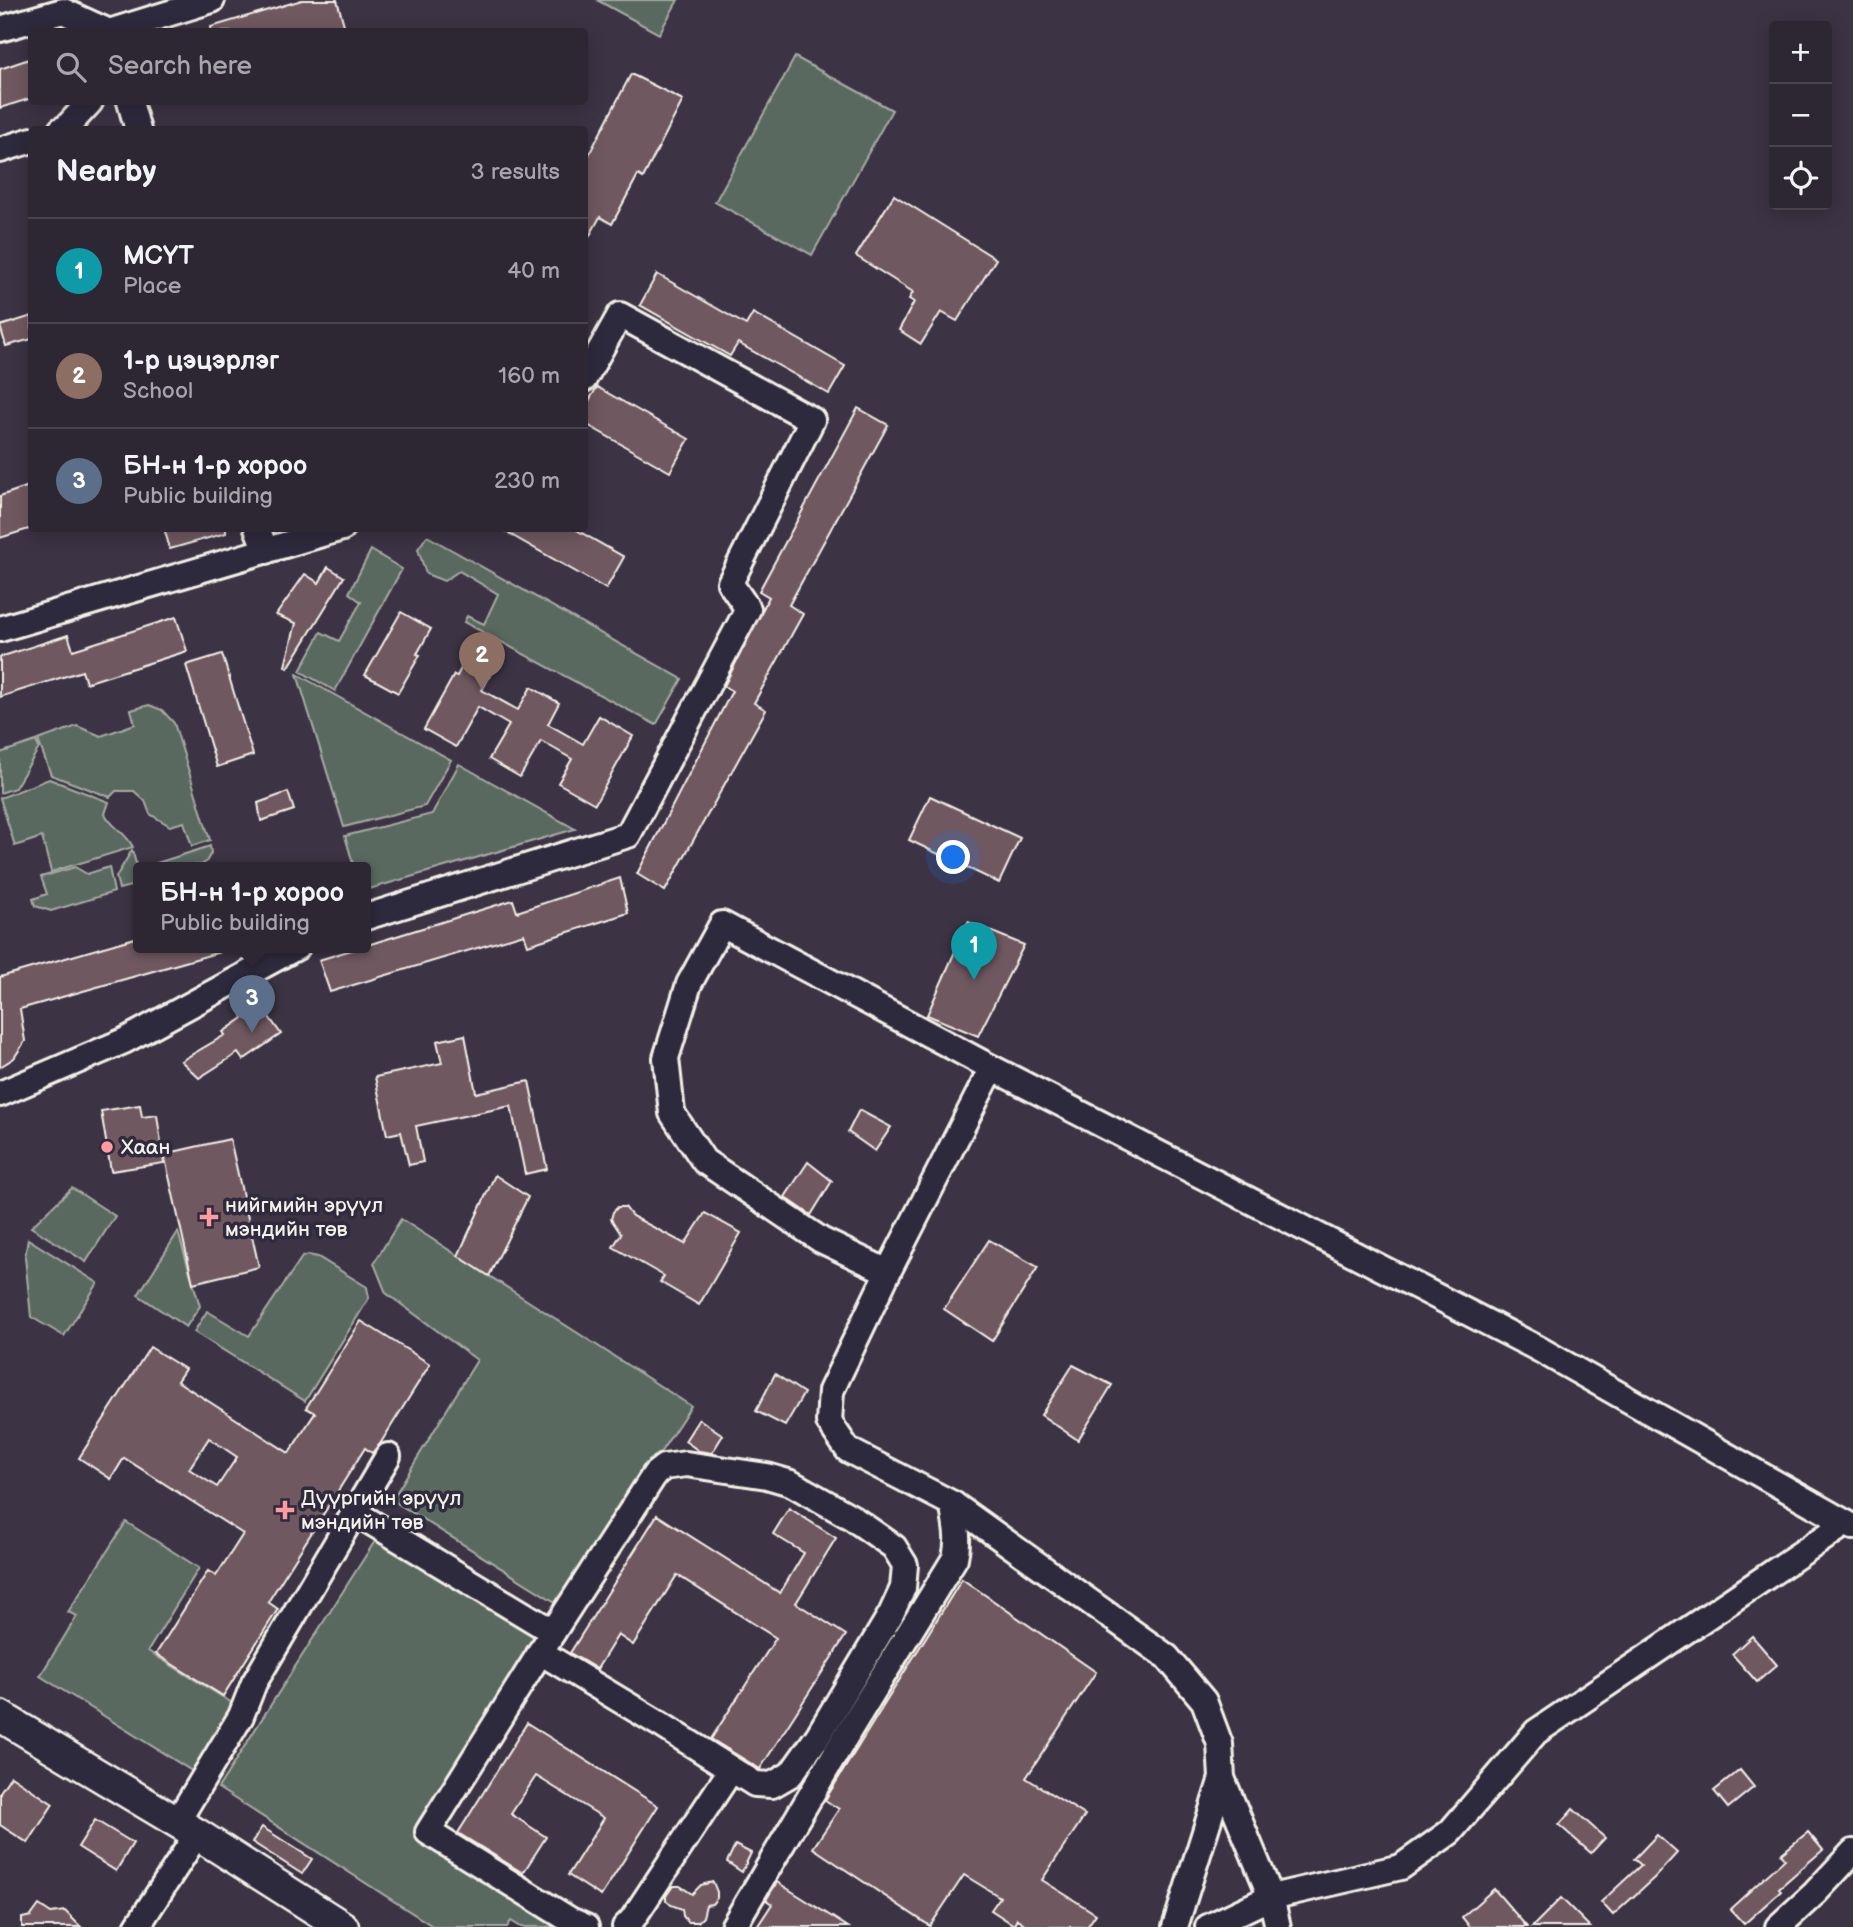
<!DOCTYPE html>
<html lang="en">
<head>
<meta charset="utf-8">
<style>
  body { margin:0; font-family:"Balsamiq Sans",sans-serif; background:#352e3b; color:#f1f3f6 }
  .controls { position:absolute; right:21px; top:21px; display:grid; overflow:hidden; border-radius:7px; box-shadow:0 4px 18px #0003 }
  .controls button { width:63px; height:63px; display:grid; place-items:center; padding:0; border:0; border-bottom:2px solid #48434e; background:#2d2633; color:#f1f3f6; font:35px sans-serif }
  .you { position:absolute; left:954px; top:858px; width:24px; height:24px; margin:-18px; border:5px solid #fff; border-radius:50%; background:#1a73e8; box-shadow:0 0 0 10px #1a73e833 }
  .badge { display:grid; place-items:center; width:46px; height:46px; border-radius:50%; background:#8abfa5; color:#fff; font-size:23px; font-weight:700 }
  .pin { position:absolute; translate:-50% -58px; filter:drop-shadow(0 2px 4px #0008) }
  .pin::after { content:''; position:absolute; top:37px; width:24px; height:21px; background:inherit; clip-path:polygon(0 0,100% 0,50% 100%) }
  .popup { position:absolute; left:133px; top:862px; width:238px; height:91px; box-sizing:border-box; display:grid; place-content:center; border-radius:7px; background:#2d2633; filter:drop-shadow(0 2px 5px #0005); font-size:23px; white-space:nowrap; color:#a7a5ac }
  .popup b { font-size:26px; color:#f1f3f6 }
  .popup::after { content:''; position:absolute; left:50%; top:100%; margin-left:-14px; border:14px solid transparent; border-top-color:#2d2633 }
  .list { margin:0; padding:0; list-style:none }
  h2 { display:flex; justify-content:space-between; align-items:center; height:91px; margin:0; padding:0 28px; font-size:30px }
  h2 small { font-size:23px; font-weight:400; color:#a7a5ac }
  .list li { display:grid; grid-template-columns:46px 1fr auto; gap:21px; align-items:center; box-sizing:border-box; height:105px; padding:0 28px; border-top:2px solid #48434e }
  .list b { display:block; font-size:26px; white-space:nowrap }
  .list p { margin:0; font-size:23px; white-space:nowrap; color:#a7a5ac }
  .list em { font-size:23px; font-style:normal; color:#a7a5ac }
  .icon { flex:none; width:38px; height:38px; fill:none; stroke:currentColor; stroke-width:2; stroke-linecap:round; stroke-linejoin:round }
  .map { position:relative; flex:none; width:1853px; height:1927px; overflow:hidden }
  .search { position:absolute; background:#2d2633; box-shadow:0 4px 18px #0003; left:28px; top:28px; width:560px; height:77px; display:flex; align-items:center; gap:18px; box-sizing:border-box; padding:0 24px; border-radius:7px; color:#a7a5ac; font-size:26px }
  .panel { position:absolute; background:#2d2633; box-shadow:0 4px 18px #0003; left:28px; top:126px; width:560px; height:406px; border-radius:7px }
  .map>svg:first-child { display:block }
</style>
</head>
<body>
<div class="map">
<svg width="1853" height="1927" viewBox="0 0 1853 1927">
  <rect width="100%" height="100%" fill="#3c3344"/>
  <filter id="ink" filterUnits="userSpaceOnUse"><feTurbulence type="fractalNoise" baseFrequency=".0143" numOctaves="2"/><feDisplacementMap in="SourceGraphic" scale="14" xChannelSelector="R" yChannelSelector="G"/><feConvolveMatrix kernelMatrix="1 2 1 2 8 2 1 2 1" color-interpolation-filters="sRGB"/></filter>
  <g filter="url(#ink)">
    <g fill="#5a6960" stroke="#a7ada4" stroke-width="2">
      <polygon points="597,0 678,0 659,34"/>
      <polygon points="795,57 892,110 812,255 715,202"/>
      <polygon points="427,536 682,679 656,725 464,622 467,616 484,624 498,594 459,571 444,581 426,574 418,549"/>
      <polygon points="371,550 402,569 335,691 300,671 321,632 339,641 361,602 349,593"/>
      <polygon points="297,674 451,760 425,806 344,827"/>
      <polygon points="149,705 162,710 174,723 210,840 192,846 184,822 170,826 150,814 145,801 134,791 116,791 110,797 51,775 38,740 77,726 101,736 135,724 131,710"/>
      <polygon points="36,741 39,748 15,788 0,793 0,753"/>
      <polygon points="459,764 575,829 366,890 366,867 354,867 345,836 432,814"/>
      <path d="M49,779L109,802L105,814C114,830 124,830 133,847L51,872L42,837L15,846L0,798Z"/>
      <polygon points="210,846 211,853 206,862 201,865 155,867 154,864"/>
      <polygon points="132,850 138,870 138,884 119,889 116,877"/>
      <polygon points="75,867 87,874 109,867 114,892 51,911 35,906 33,899 47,894 41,877"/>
      <polygon points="72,1188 115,1216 86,1262 31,1227"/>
      <polygon points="401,1219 691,1406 560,1605 392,1500 477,1360 386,1293 374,1263"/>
      <polygon points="178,1232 200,1306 186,1327 138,1295"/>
      <polygon points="28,1239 98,1283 64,1336 31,1317 25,1257"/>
      <polygon points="308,1255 318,1257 367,1287 369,1298 305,1401 194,1332 207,1311 249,1336 302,1257"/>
      <polygon points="126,1522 199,1568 148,1651 242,1709 200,1776 40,1676 77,1616 68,1612"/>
      <polygon points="380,1533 546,1636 420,1834 567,1927 521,1927 511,1921 507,1927 434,1927 218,1788"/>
    </g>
    <g fill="#6f5861" stroke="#f4f1e8" stroke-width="2" fill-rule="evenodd">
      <polygon points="302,0 337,0 346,32 211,32 211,27"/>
      <polygon points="32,58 32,98 0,108 0,69"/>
      <polygon points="631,74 683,100 643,178 638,175 612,224 600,217 584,246 584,164"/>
      <polygon points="894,195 996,259 957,321 941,312 921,344 899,330 914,302 909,299 913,292 856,256"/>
      <polygon points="657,274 746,325 753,313 845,366 829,394 738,343 730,356 640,305"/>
      <polygon points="32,316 32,339 6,346 0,326"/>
      <polygon points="597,387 689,439 670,472 584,423 584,409"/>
      <polygon points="858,408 888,425 789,605 803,614 754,703 766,710 665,891 637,874 732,691 724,686 769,597 759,591"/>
      <polygon points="32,485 32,528 0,538 0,496"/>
      <polygon points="164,528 226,528 226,533 170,549"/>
      <polygon points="499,528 573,528 624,557 606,589"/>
      <polygon points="328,567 344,577 288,668 285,666 296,623 276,615 305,574 319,583"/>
      <polygon points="401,612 431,629 417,654 420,655 398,693 365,675"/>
      <polygon points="176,617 187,651 86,683 82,671 0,697 0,657 68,635 73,650"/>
      <polygon points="222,654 253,755 217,767 186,665"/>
      <polygon points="468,655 494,669 482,690 518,710 531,687 559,703 548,724 583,744 599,716 633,736 595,804 558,783 572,759 541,741 520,777 489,759 509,725 478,707 456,747 424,729 454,675 457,676"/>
      <polygon points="288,792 294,810 261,821 258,803"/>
      <polygon points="930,796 1020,838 999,883 909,840"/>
      <polygon points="620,878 628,913 528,945 524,934 330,992 319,960 513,900 517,912"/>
      <polygon points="968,922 1024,945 978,1036 927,1015"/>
      <polygon points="138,937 138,947 219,947 220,952 20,1009 25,1041 14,1058 0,1067 0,977"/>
      <polygon points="262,1007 281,1034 243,1060 238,1053 199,1078 181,1061 225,1035 223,1032 243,1018 241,1012"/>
      <polygon points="465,1035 476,1093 529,1081 547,1169 525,1174 511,1106 416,1126 423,1162 409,1165 401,1132 387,1135 375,1077 442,1063 437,1041"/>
      <polygon points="140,1105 142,1117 157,1115 164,1163 111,1171 101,1111"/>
      <polygon points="859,1110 891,1127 875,1151 848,1132"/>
      <polygon points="230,1139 259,1267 193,1283 164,1154"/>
      <polygon points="808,1162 832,1181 811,1215 785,1197"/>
      <polygon points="495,1175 528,1197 489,1276 458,1256"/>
      <polygon points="618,1207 625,1207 632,1216 685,1244 705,1213 741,1233 699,1305 660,1282 664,1276 613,1247 621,1234 611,1219 613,1212"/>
      <polygon points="989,1240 1038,1267 992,1341 944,1309"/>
      <path d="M361,1321L430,1364L380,1444L372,1453L365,1448L268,1602L278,1609L223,1696L156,1654L208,1571L216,1576L243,1534L124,1458L111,1479L79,1458L150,1347L185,1369L177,1381L289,1453L315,1413L306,1408ZM209,1438L237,1457L217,1487L189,1469Z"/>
      <polygon points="1073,1365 1112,1385 1078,1440 1041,1415"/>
      <polygon points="775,1374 804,1393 785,1426 756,1411"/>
      <polygon points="699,1419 723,1435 712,1453 699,1451 685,1441"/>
      <polygon points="789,1508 836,1538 796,1603 846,1635 760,1769 711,1739 776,1638 677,1575 633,1645 618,1635 597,1669 570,1653 657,1515 780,1593 804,1553 773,1534"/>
      <polygon points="962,1579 1096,1672 1026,1778 1085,1815 1042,1880 1096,1914 1087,1927 1029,1927 1017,1919 1014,1925 991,1910 1000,1897 964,1875 930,1926 813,1848 839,1809 825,1800"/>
      <polygon points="1752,1636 1777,1665 1757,1682 1732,1654"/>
      <polygon points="527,1723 658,1806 601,1896 568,1875 604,1818 536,1776 511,1814 546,1837 523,1873 458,1833"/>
      <polygon points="1740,1770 1754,1787 1728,1808 1714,1791"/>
      <polygon points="11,1776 53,1804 28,1843 0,1825 0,1792"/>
      <polygon points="1573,1809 1605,1838 1591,1853 1559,1825"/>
      <polygon points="95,1820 133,1843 116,1871 78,1847"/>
      <polygon points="262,1827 312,1859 302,1874 252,1842"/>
      <polygon points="1808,1832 1823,1850 1779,1888 1781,1891 1744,1924 1730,1909 1785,1859 1781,1854"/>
      <polygon points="1657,1835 1677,1853 1654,1878 1613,1915 1601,1902 1641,1865 1634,1859"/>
      <polygon points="735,1845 751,1853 742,1872 727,1862"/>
      <polygon points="713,1882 717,1892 717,1898 712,1904 706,1905 703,1917 698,1922 688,1922 683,1916 682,1909 671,1905 666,1900 666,1896 673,1886 680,1886 692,1894 701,1885"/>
      <polygon points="777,1882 848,1927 757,1927 772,1904 766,1900"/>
      <polygon points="1494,1889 1527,1927 1470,1927 1462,1917"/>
      <polygon points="1561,1898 1590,1927 1532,1927"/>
      <polygon points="39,1905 51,1913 65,1911 81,1927 22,1927 22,1918 31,1916"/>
    </g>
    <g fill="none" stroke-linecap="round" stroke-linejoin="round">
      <defs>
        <g id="minor">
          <polyline points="0,29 63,11 109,32"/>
          <polyline points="109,32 212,0"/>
          <polyline points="130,102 138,130"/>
          <polyline points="61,130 66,128 90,102"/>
          <polyline points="0,150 32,140"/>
          <polyline points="257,528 266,551"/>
          <polyline points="0,629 342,528"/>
          <polyline points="366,917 628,835 748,609 730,583 812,420 620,315 584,379"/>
          <polyline points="0,1094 124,1041 297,947"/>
          <polyline points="888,1272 821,1240 704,1161 672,1113 666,1058 689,984 722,924 992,1068 1537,1348 1853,1527"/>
          <polyline points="953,1504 1167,1657 1204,1701 1220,1744 1222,1778 1271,1897 1278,1927"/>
          <polyline points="354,1512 553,1632 428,1832 570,1920 586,1927"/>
          <polyline points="540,1652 663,1726 755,1784 772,1785 791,1774 818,1736 891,1614 903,1588 905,1565 894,1547 851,1517 791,1483 767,1476 686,1464 664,1467 655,1474 553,1632"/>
          <polyline points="177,1822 241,1716 254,1683 388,1456"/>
          <polyline points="137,1927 197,1834"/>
          <polyline points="625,1927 632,1920 731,1770"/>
          <path d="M733,1927L850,1729L955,1558C960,1535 955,1527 953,1504L848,1450L829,1422L831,1391L888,1272L992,1068"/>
          <polyline points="1175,1927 1222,1778"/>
          <polyline points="1208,1927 1271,1897 1401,1867 1450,1832 1536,1732 1846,1523"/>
          <polyline points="1778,1927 1815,1893 1853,1852"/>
        </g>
        <polyline id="tertiary" points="0,1716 197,1834 343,1927"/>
      </defs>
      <use href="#minor" stroke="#f4f1e8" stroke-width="30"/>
      <use href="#tertiary" stroke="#f4f1e8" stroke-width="35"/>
      <use href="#minor" stroke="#2f2a3d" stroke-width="24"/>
      <use href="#tertiary" stroke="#2f2a3d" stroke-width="30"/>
    </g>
  </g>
  <g fill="#ff9aa2" stroke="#2f2a3d" stroke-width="2.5">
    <circle cx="107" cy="1147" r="7"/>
    <path d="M205.5 1206.5h7v7h7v7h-7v7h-7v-7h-7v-7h7z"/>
    <path d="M281.5 1499.5h7v7h7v7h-7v7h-7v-7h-7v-7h7z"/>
  </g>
  <g text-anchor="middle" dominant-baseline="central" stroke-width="7" stroke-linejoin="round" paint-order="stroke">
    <g font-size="21" fill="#f4f1e8" stroke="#2f2a3d" text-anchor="start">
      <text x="121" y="1147">Хаан</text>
      <text x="225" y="1205">нийгмийн эрүүл<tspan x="225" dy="24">мэндийн төв</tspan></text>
      <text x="301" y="1498">Дүүргийн эрүүл<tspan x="301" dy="24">мэндийн төв</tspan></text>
    </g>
  </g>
</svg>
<div class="controls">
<button>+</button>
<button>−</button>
<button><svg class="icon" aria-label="locate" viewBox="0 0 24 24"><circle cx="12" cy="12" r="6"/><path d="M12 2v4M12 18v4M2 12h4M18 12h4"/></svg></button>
</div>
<div class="you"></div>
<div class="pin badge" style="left:974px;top:980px;background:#0f9aa8">1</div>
<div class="pin badge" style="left:482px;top:690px;background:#8d6e63">2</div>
<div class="pin badge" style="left:252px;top:1033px;background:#5c6f8a">3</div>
<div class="popup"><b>БН-н 1-р хороо</b>Public building</div>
<div class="search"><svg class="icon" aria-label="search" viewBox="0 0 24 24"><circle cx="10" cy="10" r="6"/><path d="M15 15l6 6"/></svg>Search here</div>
<section class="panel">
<h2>Nearby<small>3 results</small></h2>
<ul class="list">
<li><span class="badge" style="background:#0f9aa8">1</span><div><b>МСҮТ</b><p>Place</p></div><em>40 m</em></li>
<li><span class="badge" style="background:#8d6e63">2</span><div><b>1-р цэцэрлэг</b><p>School</p></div><em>160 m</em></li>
<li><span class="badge" style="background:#5c6f8a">3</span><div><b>БН-н 1-р хороо</b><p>Public building</p></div><em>230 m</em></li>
</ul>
</section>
</div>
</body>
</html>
